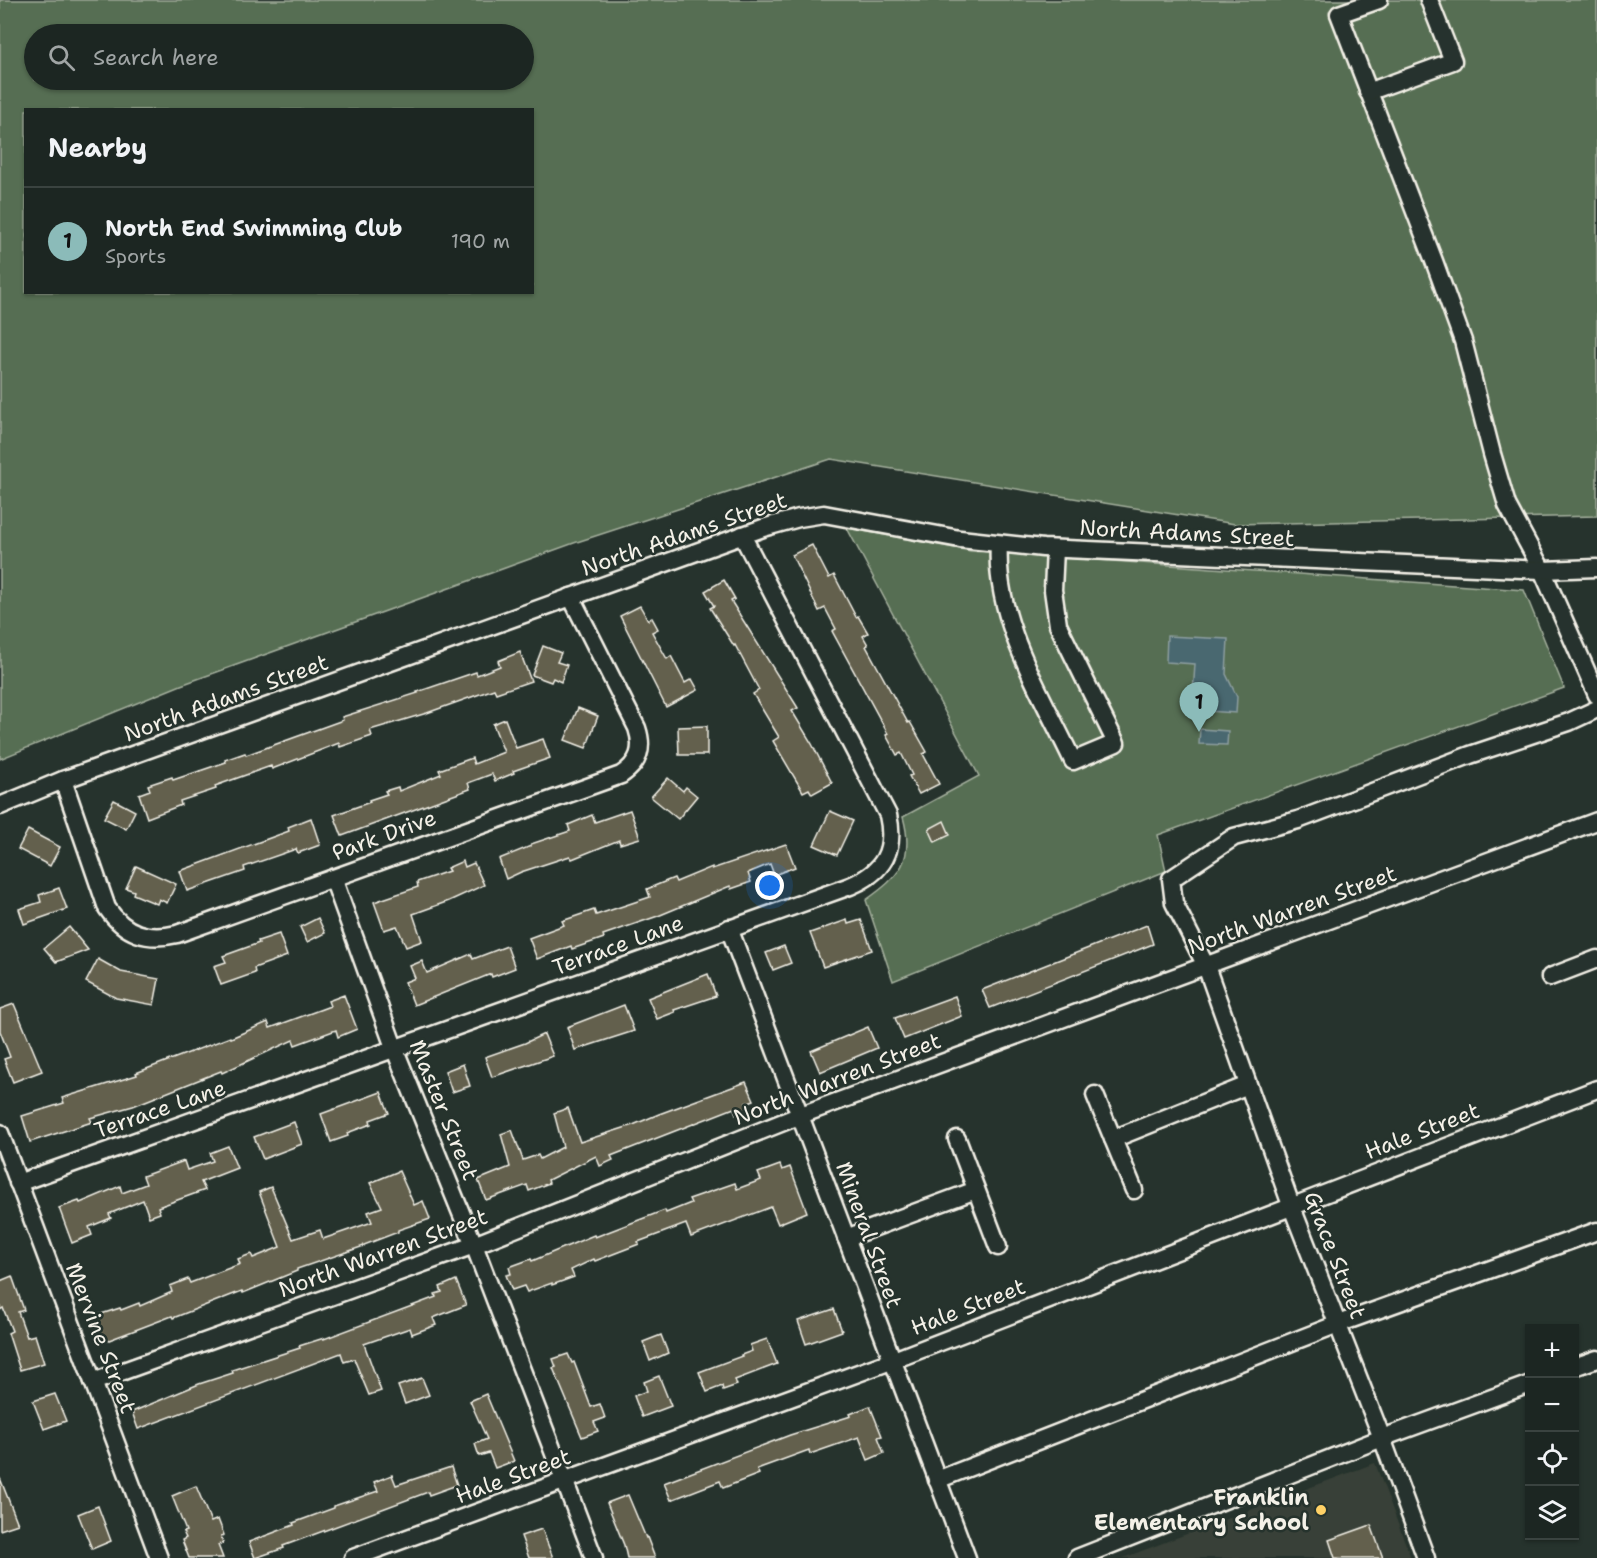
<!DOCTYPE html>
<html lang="en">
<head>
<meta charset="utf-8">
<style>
  body { margin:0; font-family:"Shantell Sans",sans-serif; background:#29322f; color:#f1f3f6 }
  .controls { position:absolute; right:18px; bottom:18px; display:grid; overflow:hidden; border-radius:0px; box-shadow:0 2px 4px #0004 }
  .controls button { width:54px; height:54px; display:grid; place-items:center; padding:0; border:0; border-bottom:2px solid #3a4340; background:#1c2622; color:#f1f3f6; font:30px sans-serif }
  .you { position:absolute; left:770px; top:886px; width:21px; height:21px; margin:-15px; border:4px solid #fff; border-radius:50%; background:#1a73e8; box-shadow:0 0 0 9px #1a73e833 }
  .badge { display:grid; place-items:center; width:39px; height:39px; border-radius:50%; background:#8bbbb9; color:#111; font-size:20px; font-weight:700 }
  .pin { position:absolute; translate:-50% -50px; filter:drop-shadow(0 2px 3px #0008) }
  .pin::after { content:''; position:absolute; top:32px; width:21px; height:18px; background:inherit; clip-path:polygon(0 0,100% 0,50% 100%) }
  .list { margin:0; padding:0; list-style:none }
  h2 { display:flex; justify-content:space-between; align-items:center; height:78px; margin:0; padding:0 24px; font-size:26px }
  h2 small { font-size:20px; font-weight:400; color:#a0a5a5 }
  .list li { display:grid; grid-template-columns:39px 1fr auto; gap:18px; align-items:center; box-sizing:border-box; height:108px; padding:0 24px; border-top:2px solid #3a4340 }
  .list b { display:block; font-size:22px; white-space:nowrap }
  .list p { margin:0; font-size:20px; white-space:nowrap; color:#a0a5a5 }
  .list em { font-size:20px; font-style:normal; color:#a0a5a5 }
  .icon { flex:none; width:33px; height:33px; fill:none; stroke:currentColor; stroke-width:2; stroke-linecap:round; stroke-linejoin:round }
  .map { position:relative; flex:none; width:1597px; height:1558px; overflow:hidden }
  .search { position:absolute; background:#1c2622; box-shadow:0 2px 4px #0004; left:24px; top:24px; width:510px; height:66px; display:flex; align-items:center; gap:15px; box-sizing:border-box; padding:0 21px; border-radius:33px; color:#a0a5a5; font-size:22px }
  .panel { position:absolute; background:#1c2622; box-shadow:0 2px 4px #0004; left:24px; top:108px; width:510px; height:186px; border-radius:0px }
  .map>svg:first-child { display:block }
</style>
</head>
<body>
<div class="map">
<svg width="1597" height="1558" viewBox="0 0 1597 1558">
  <rect width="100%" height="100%" fill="#26332d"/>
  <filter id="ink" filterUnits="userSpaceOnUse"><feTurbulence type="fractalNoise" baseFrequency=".0167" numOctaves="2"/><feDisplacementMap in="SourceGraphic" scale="12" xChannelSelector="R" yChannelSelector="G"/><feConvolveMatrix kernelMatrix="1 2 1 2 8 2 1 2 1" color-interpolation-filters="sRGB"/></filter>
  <g filter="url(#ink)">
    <polygon fill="#384137" points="1375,1463 1411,1558 1123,1558"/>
    <g fill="#566e53" stroke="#a5b09e" stroke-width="1.5" fill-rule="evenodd">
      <path d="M0,0H1597V516L1235,524L831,459L574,543L181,685L0,759ZM34,34H524V80H34ZM26,110H532V292H26Z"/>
      <path d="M847,528L971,551L1524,590L1564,688L1158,835L1166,871L893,981L866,900C900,876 915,860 903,817L979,776Z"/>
    </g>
    <g fill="#496770" stroke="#8d9ea0" stroke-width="1.5">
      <polygon points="1167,636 1228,639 1226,674 1237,697 1236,713 1192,710 1195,664 1166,662"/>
      <polygon points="1200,729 1228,731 1227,745 1199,744"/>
    </g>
    <g fill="#63614d" stroke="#f4f1e8" stroke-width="1.5">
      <polygon points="812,545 829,578 834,575 856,617 858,616 868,633 863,636 868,645 866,646 908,723 910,722 927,752 923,754 939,784 919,794 909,776 912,775 901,753 897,755 886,735 888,734 832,631 836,629 825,608 819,611 792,555"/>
      <polygon points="724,580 735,599 731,601 798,708 792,711 812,744 832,783 812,794 809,789 803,792 773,741 779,737 753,694 759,690 735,645 734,646 710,608 714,606 705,591"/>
      <polygon points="640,606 648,620 652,618 658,629 652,632 667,659 671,656 685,683 692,679 698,690 666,707 620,616"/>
      <polygon points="543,646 561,653 557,662 567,665 561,682 553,678 551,682 532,675"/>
      <polygon points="520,652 531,681 496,693 494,689 427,713 370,730 372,736 340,747 339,743 272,769 271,766 215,786 216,789 180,801 181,805 147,818 139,794 150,790 148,785 172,777 173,780 226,762 225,760 245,753 246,755 343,720 342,717 418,693 417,692 476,672 477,675 500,666 498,661"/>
      <polygon points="578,708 598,716 586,748 565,740"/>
      <polygon points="505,719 516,748 543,739 550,758 513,771 514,773 495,781 492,774 468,783 470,789 342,836 334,815 370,802 369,800 387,794 385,791 398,787 399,791 441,774 439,770 472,758 474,764 504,752 493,724"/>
      <polygon points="707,726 707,755 679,755 678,727"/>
      <polygon points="668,778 683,791 686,787 697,796 678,819 651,797"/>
      <polygon points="114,800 135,811 126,829 104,818"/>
      <polygon points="630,810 640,838 620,844 619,840 572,859 570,856 521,872 506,879 499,859 531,846 531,844 570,831 568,825 592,815 595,822"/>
      <polygon points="830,811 853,821 837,855 814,845"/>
      <polygon points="311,818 320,845 298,853 296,849 244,867 245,871 187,891 180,871 289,831 288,827"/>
      <polygon points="944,821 950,835 935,842 929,829"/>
      <polygon points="28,830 60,847 50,866 18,849"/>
      <polygon points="786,844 795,867 774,875 770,864 748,873 751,882 731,889 730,886 658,916 603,935 604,938 572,949 571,946 537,959 529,938 564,925 562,921 594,910 596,915 650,897 647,889 674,878 676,882 712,867 712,869"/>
      <polygon points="463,861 465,867 474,863 484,885 449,901 413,914 422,941 406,947 397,926 384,930 374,902 418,887 417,882 449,871 447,868"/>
      <polygon points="136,866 176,884 167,903 159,899 157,904 133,894 134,891 126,888"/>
      <polygon points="59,888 67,909 24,924 19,909 41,902 39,895"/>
      <polygon points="318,918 325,933 307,942 300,927"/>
      <polygon points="847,920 848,924 861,920 872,950 823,967 810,933"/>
      <polygon points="1147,925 1153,944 990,1008 982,990"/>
      <polygon points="69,927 88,950 56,962 44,948"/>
      <polygon points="279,934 287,956 254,968 255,973 221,985 214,966 226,962 223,956 259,943 258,941"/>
      <polygon points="507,946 515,968 492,977 491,974 414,1005 405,982 415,978 410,966 422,961 427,973 471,954 473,959"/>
      <polygon points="784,946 791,963 773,970 766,953"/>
      <polygon points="98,959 121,972 159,979 154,1005 116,998 86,982"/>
      <polygon points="708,974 716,996 674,1010 675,1012 657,1019 648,998"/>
      <polygon points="344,995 357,1029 338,1037 336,1030 295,1045 293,1040 222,1073 221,1071 133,1106 90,1118 92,1122 30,1142 22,1116 64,1103 62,1098 137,1075 136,1073 230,1037 231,1038 268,1022 270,1028 322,1009 330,1006 328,1001"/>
      <polygon points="955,996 962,1016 904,1039 895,1018"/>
      <polygon points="14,1004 42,1071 13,1082 4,1059 10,1057 0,1031 0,1009"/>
      <polygon points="624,1005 634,1031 575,1050 567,1027"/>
      <polygon points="868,1027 877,1048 820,1072 811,1051"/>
      <polygon points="544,1034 553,1056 492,1077 485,1057 525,1043"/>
      <polygon points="463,1064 470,1086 452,1092 445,1071"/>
      <polygon points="746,1082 754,1100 746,1103 748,1109 736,1114 734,1108 611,1156 613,1160 600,1166 596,1156 548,1180 549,1183 529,1191 527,1185 486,1200 478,1180 510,1167 501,1134 512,1130 523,1160 538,1155 540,1159 563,1147 554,1113 568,1108 580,1142 633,1125 659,1114"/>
      <polygon points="381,1092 389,1113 370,1120 371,1124 347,1133 348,1136 331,1142 321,1114"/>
      <polygon points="294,1122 302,1144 263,1159 254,1137"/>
      <polygon points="228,1146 237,1168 201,1182 205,1190 158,1207 160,1213 149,1217 143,1200 109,1214 111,1218 89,1227 92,1235 72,1243 59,1208 79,1201 80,1203 120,1186 122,1193 146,1184 143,1176 184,1161 187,1170 213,1161 210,1153"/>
      <polygon points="780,1165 782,1170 790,1167 807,1212 778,1224 771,1207 691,1237 686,1224 638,1242 639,1244 595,1261 594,1259 571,1270 574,1277 552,1285 552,1283 527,1292 524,1286 512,1290 506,1275 511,1274 509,1267 531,1259 532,1261 594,1235 595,1237 665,1210 666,1213 691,1203 689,1199 735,1183 737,1189 761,1180 758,1173"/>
      <polygon points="399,1171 414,1205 423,1201 430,1219 398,1230 398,1232 364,1245 364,1246 297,1269 297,1271 243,1293 242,1291 173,1318 172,1316 104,1342 95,1316 120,1308 121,1310 139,1303 140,1306 172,1292 170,1286 188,1279 190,1283 240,1264 238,1259 251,1254 253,1258 280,1247 259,1192 271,1187 293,1239 320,1230 323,1239 372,1222 368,1212 382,1207 370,1183"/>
      <polygon points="12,1276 24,1310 18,1312 27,1337 35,1335 44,1363 20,1370 8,1333 12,1331 3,1308 0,1310 0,1281"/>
      <polygon points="456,1280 466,1305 433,1318 436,1325 412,1334 410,1328 364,1344 381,1391 369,1395 354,1359 344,1362 341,1353 138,1429 132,1412 199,1384 233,1373 232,1370 300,1348 299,1346 324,1338 324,1339 436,1297 435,1294 442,1292 440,1287"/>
      <polygon points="834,1309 842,1331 806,1344 798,1321"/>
      <polygon points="661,1335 668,1353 650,1361 643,1342"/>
      <polygon points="767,1339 777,1364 735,1380 737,1385 723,1390 722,1386 707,1392 699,1372 742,1356 741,1355 752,1351 750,1345"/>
      <polygon points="568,1354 572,1363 574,1362 591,1407 600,1404 605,1418 594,1422 598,1431 582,1437 553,1368 556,1367 553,1359"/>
      <polygon points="659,1376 671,1406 642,1417 634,1396 647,1391 644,1382"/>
      <polygon points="422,1378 429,1395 405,1404 398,1386"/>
      <polygon points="55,1394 66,1421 44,1429 33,1401"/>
      <polygon points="486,1394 514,1461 495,1468 489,1453 479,1456 475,1444 487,1439 470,1401"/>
      <polygon points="870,1406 882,1436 878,1437 884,1453 868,1460 859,1437 810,1454 809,1450 757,1469 759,1474 723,1488 720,1481 671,1500 664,1483 790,1435 851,1416 850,1414"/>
      <polygon points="451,1467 457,1485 429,1495 428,1492 283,1546 284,1548 255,1558 249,1542 294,1525 293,1523 334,1508 334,1506 378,1491 374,1482 392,1475 396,1485"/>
      <polygon points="0,1478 18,1524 0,1530"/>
      <polygon points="196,1486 211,1522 218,1519 224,1535 221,1536 223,1543 218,1545 223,1558 189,1558 182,1540 186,1538 183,1532 186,1531 172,1496"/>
      <polygon points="628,1495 646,1538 647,1537 655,1558 627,1558 624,1545 607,1503"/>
      <polygon points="98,1506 111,1541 92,1549 78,1514"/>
      <polygon points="1371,1525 1383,1558 1335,1558 1329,1540"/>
      <polygon points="542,1529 553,1558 529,1558 521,1536"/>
    </g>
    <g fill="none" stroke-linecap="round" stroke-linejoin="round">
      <defs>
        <g id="minor">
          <polyline points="1379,0 1339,14 1434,261 1463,341 1492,454 1507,505 1542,570 1597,695"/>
          <polyline points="1368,92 1453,61 1429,0"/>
          <path d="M999,545C994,620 1042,695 1073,761L1116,743L1058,625L1053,590L1055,549"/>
          <path d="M63,780L107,908C125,934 147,941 177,934L621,775C639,763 644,749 637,728L571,597"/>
          <polyline points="0,806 63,780 763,528 799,518 824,514 960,539 1043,548 1542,570 1597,568"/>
          <polyline points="333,878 395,1050 474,1245 594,1558"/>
          <path d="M729,928C810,1138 887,1348 967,1558"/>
          <polyline points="1550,977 1597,959"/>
          <polyline points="1095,1095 1134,1190"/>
          <polyline points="0,1133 159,1558"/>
          <polyline points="957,1139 998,1247"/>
          <polyline points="1113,1139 1248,1085"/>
          <path d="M18,1183L850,886C884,872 896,850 888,815L742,535"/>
          <polyline points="846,1238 976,1190"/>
          <polyline points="1574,1367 1597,1359"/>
          <polyline points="93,1382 474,1245 801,1115 1597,821"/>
          <polyline points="937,1480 1338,1324 1597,1231"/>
          <polyline points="353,1558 891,1361 1597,1089"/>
          <polyline points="1077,1558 1382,1438 1530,1384"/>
          <polyline points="1426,1558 1382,1438 1291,1205 1206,966 1174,903 1171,879 1234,837 1298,820 1470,755 1569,722 1597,709"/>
        </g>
      </defs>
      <use href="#minor" stroke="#f4f1e8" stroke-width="21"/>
      <use href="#minor" stroke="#26332d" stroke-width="16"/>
    </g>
  </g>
  <circle fill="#ffd166" stroke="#26332d" stroke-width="2" cx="1321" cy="1510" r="6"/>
  <g text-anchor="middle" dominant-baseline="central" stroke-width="5" stroke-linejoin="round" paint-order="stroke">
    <g font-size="22" fill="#f4f1e8" stroke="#26332d">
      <text transform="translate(1187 533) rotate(3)">North Adams Street</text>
      <text transform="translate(684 534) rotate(-19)">North Adams Street</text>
      <text transform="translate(226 698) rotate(-20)">North Adams Street</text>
      <text transform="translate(384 835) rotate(-20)">Park Drive</text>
      <text transform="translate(1292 910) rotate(-20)">North Warren Street</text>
      <text transform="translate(618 945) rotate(-20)">Terrace Lane</text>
      <text transform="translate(837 1079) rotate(-21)">North Warren Street</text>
      <text transform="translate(160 1109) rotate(-19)">Terrace Lane</text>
      <text transform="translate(444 1110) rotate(68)">Master Street</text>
      <text transform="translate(1422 1131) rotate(-21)">Hale Street</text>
      <text transform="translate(869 1235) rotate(70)">Mineral Street</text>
      <text transform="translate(383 1253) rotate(-20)">North Warren Street</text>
      <text transform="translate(1335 1255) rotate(69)">Grace Street</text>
      <text transform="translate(968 1307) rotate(-21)">Hale Street</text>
      <text transform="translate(101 1338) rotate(69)">Mervine Street</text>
      <text transform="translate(513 1476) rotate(-20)">Hale Street</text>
    </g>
    <g font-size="22" font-weight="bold" fill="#f4f1e8" stroke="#26332d" text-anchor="end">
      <text x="1309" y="1497">Franklin<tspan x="1309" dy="25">Elementary School</tspan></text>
    </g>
  </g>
</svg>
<div class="controls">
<button>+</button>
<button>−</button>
<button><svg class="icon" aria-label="locate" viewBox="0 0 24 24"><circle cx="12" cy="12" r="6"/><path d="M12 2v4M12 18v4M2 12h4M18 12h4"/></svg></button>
<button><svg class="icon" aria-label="layers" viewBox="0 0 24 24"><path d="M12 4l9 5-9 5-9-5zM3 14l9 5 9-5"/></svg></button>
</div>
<div class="you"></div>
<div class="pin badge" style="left:1199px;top:732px">1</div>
<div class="search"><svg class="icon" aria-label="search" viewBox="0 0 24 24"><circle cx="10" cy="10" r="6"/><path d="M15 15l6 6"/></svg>Search here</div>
<section class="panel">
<h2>Nearby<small></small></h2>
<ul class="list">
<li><span class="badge">1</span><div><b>North End Swimming Club</b><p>Sports</p></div><em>190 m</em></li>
</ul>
</section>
</div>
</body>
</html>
